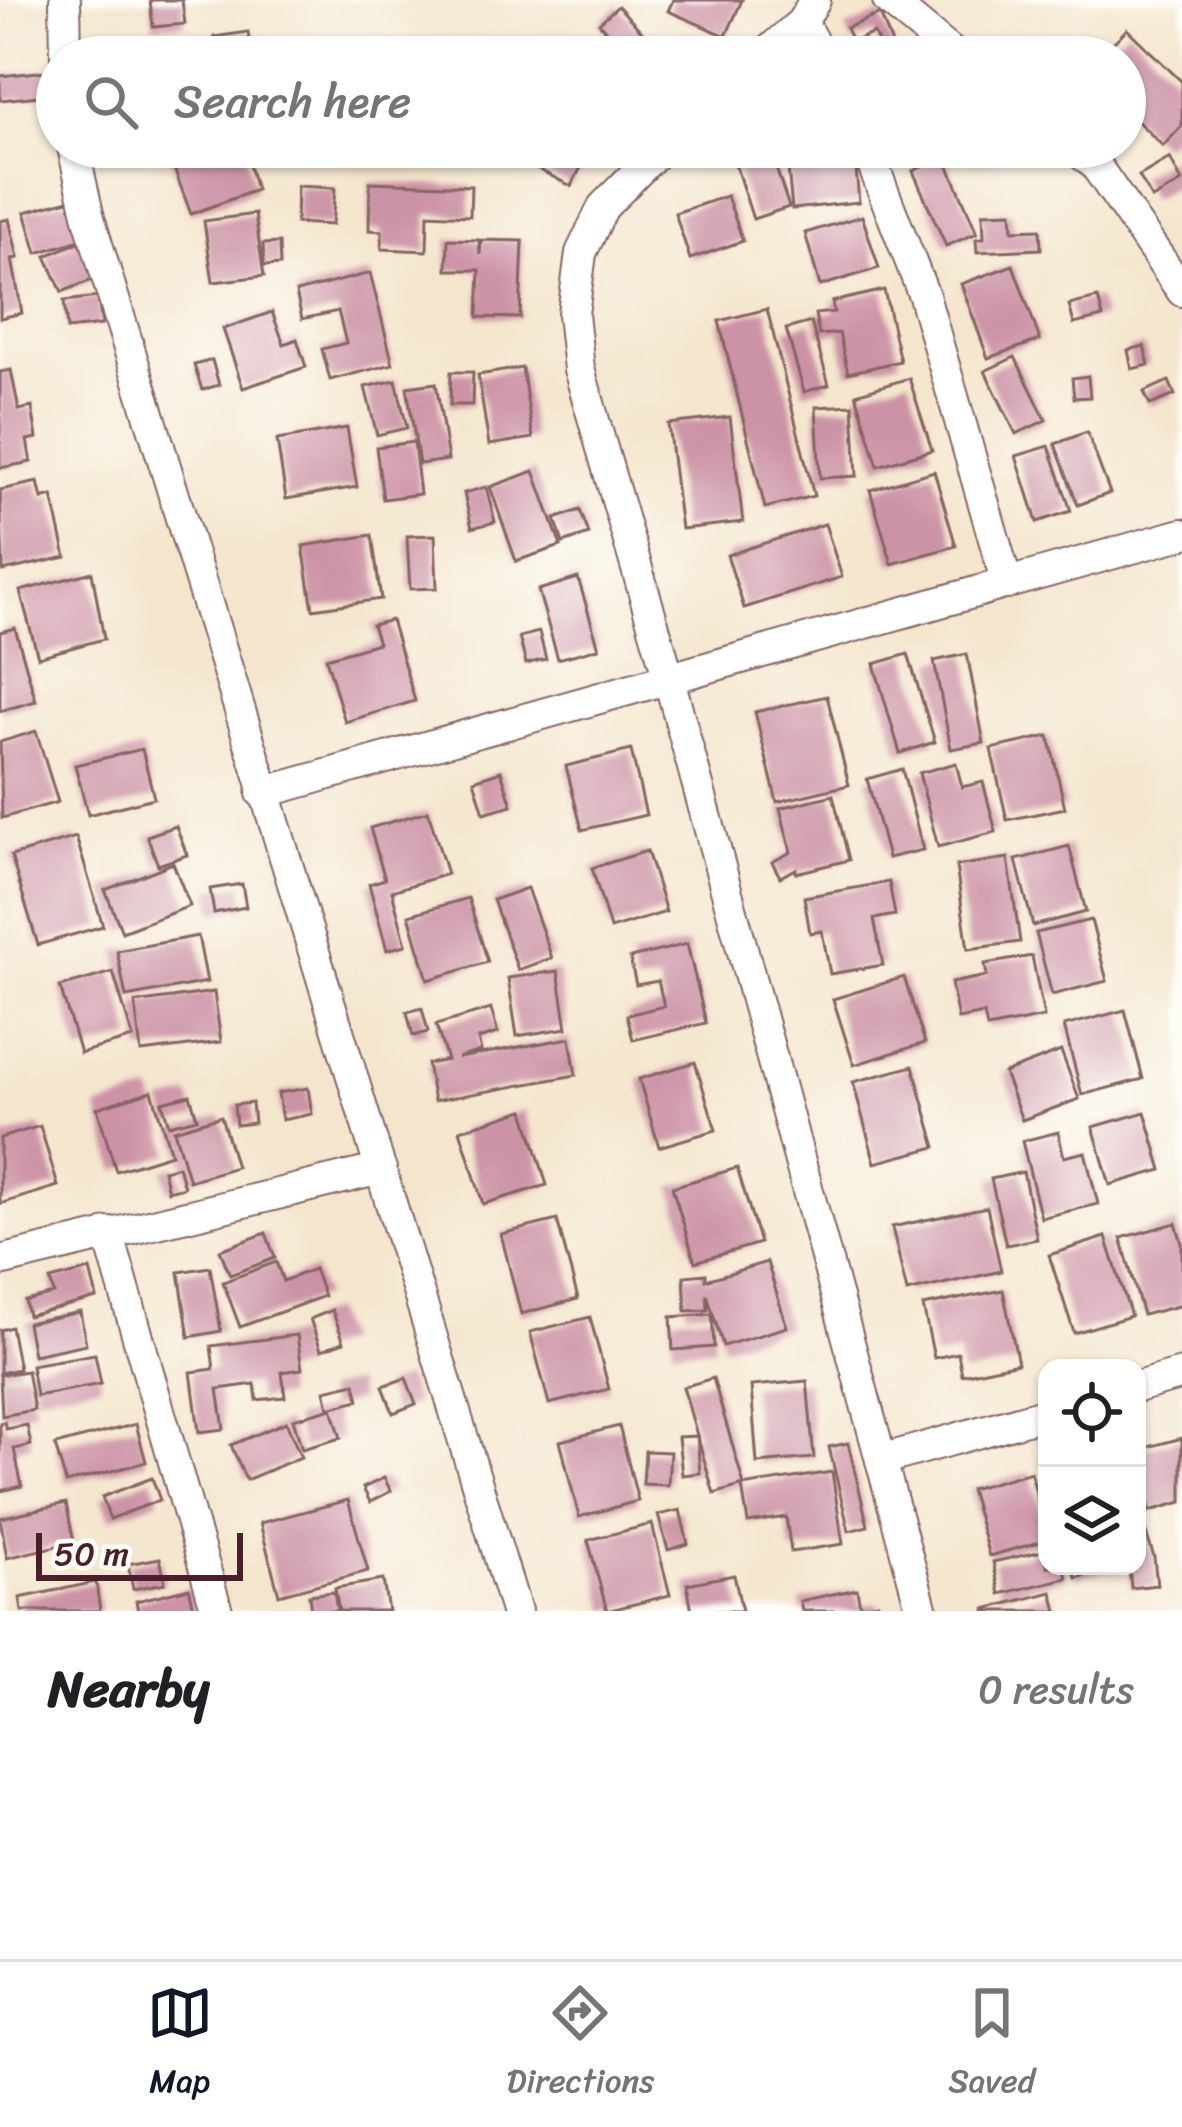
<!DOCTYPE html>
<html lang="en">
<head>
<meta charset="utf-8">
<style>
  body { margin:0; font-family:Sriracha,sans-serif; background:#f2f2f2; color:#202124 }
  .controls { position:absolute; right:36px; bottom:36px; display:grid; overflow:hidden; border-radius:24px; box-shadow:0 3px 9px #0004 }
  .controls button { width:108px; height:108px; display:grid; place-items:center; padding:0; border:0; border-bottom:3px solid #e0e0e0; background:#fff; color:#202124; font:60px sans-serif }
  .scale { position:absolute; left:36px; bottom:30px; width:207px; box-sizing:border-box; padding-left:12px; border:6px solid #4a1f2b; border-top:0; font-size:33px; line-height:42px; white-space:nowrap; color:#4a1f2b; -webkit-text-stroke:9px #fdfcf7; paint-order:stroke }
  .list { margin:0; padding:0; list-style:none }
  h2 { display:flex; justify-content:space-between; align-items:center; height:156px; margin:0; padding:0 48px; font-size:51px }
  h2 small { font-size:39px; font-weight:400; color:#757577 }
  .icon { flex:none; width:66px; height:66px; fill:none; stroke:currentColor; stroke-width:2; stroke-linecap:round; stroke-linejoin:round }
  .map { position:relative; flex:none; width:1182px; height:1611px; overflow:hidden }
  .search { position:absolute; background:#fff; box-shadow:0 3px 9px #0004; left:36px; right:36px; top:36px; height:132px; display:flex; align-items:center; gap:30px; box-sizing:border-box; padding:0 42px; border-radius:66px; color:#757577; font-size:45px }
  .sheet { height:348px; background:#fff }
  nav { display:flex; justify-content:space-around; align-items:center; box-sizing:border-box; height:168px; border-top:3px solid #e0e0e0; background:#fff; font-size:33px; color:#757577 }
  nav a { display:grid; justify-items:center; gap:6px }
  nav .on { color:#111827 }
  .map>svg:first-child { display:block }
</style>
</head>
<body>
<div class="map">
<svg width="1182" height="1611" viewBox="0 0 1182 1611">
  <rect width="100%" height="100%" fill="#fdfcf7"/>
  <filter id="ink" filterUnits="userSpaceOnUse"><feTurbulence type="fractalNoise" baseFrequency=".00833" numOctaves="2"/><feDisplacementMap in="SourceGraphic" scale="24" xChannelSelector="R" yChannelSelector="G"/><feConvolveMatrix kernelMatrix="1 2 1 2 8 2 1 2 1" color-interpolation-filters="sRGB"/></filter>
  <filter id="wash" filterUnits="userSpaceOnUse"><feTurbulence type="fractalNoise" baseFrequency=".004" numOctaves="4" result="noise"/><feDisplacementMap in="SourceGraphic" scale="48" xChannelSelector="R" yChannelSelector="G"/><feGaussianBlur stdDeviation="2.7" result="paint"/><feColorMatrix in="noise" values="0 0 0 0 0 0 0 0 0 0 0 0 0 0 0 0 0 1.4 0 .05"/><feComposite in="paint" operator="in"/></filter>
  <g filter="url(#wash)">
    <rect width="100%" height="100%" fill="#f4e6cd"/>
    <g id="blocks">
      <g fill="#cc93a6">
        <polygon points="150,0 182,0 185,24 153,27"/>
        <polygon points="673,0 742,0 726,36 668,11"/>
        <polygon points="618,6 665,57 598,57 615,41 599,23"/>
        <polygon points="880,14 893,47 882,52 874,33 852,42 846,28"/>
        <polygon points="1127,29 1182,82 1182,126 1163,146 1125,109 1125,57 1099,57"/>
        <polygon points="248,32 252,57 218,57 214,37"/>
        <polygon points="48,71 50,95 0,100 0,76"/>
        <polygon points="180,147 244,147 256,190 191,214 168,152"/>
        <polygon points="537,147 592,147 571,186 528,164"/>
        <polygon points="758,147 769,147 789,207 753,219 732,155"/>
        <polygon points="786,147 854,147 859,202 792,209"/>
        <polygon points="945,157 977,233 946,246 913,171"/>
        <polygon points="1170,158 1182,182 1152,199 1139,176"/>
        <polygon points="370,182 471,186 470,216 428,214 427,251 382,249 382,231 369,230"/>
        <polygon points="297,186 335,188 332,225 296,223"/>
        <polygon points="727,196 743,241 690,259 675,213"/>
        <polygon points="72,199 84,239 37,253 25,212"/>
        <polygon points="1012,212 1013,230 1040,229 1041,249 977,252 976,239 984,238 983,213"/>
        <polygon points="255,214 264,276 213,282 204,221"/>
        <polygon points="862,216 879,268 820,286 805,233"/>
        <polygon points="9,219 18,258 12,259 22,313 0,318 0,221"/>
        <polygon points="448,239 479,240 480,255 481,240 523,241 520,318 478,317 480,270 447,270"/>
        <polygon points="81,241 97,278 62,292 46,256"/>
        <polygon points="279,243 280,265 264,266 263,244"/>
        <polygon points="1013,265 1040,340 988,358 961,284"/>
        <polygon points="370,273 393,364 330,380 322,349 346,343 338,311 302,319 296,292"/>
        <polygon points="884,290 900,361 848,373 839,333 819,335 815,314 834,312 832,302"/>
        <polygon points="98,297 102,325 67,329 64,301"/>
        <polygon points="1098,298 1103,317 1074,324 1069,305"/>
        <polygon points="767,309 814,496 765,508 719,321"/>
        <polygon points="272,312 284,344 297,339 306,367 243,388 223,329"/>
        <polygon points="811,322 829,385 804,392 786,329"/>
        <polygon points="1144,346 1149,365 1132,369 1128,350"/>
        <polygon points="1015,357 1046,420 1016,434 985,371"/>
        <polygon points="212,360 219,385 202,390 194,365"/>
        <polygon points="522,368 533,438 489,445 478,375"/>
        <polygon points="11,370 19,410 32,407 37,438 27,440 31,462 0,468 0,372"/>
        <polygon points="451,372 473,372 472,405 450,405"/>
        <polygon points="1088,376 1090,397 1074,398 1072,378"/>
        <polygon points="909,378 932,450 878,466 856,394"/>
        <polygon points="396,380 407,428 377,435 365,387"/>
        <polygon points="1169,381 1175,395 1150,405 1144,392"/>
        <polygon points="436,383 448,460 419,464 407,387"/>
        <polygon points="853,405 857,476 820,478 816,407"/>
        <polygon points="730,417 743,522 681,529 668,424"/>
        <polygon points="347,428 357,487 286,499 277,440"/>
        <polygon points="1087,432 1110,493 1078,505 1055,444"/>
        <polygon points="414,442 420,494 383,499 376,447"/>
        <polygon points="1049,446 1071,511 1037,522 1016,456"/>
        <polygon points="534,471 561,546 516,561 490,487"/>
        <polygon points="934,471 956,546 892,564 870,490"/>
        <polygon points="38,482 42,499 52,496 66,557 3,571 0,490"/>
        <polygon points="486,487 495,522 472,528 464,493"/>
        <polygon points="580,510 589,534 563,543 555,519"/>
        <polygon points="825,524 842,577 744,608 727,555"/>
        <polygon points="372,535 381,599 313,609 303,546"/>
        <polygon points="435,535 437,588 410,589 407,536"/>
        <polygon points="92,572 104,639 38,657 20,591"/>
        <polygon points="578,578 599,648 558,659 538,590"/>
        <polygon points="391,620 415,701 345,722 326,658 378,643 372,625"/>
        <polygon points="15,628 36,701 0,711 0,632"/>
        <polygon points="539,632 546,659 526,664 519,637"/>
        <polygon points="908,654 935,742 900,753 874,664"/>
        <polygon points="967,654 984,743 951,749 934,661"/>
        <polygon points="827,696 849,785 777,802 755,712"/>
        <polygon points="36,731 58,802 2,818 0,742"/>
        <polygon points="1049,736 1065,808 1007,820 991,749"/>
        <polygon points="142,749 154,798 88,815 75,765"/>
        <polygon points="631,750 646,815 582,830 566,766"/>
        <polygon points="956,763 962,787 983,782 996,832 938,847 919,773"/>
        <polygon points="902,769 923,850 888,858 867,779"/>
        <polygon points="501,771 512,805 484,813 474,780"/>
        <polygon points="833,795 849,860 796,873 796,869 780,877 772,862 791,852 780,808"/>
        <polygon points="428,811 447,874 392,891 406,945 387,950 369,884 385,879 370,828"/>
        <polygon points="176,826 187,855 158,865 147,836"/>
        <polygon points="76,837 103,926 38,945 11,856"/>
        <polygon points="1069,846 1086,912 1033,926 1016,860"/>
        <polygon points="647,851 666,912 610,929 592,868"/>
        <polygon points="1008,858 1020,942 968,949 956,866"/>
        <polygon points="173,863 190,906 122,932 105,890"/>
        <polygon points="889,882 895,915 874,919 883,965 830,974 822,931 810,933 804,897"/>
        <polygon points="242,884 246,907 214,913 210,889"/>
        <polygon points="527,888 552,958 518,970 493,900"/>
        <polygon points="468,898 488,962 428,980 409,915"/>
        <polygon points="1091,920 1107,981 1052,995 1036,933"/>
        <polygon points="198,936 207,982 126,997 117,951"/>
        <polygon points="687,944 706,1023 633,1040 627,1015 664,1006 658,981 636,985 630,958"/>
        <polygon points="1032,956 1044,1017 987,1028 984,1014 958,1019 951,983 987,976 985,964"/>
        <polygon points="558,971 567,1028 517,1036 508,978"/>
        <polygon points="113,972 133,1038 80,1053 60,987"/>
        <polygon points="904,977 925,1043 854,1065 833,999"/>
        <polygon points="214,992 221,1042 141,1052 135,1003"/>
        <polygon points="422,1008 428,1032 413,1036 407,1012"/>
        <polygon points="491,1009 498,1033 478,1039 481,1051 458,1058 570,1038 576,1075 434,1101 427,1064 447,1060 436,1025"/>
        <polygon points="1125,1010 1143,1079 1082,1095 1064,1026"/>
        <polygon points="1061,1051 1079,1099 1022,1120 1004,1073"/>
        <polygon points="695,1062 716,1130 659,1147 639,1079"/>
        <polygon points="913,1066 936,1147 875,1163 853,1082"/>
        <polygon points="308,1088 312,1114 282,1120 278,1093"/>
        <polygon points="152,1091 171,1154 116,1171 97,1108"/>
        <polygon points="190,1095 197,1118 169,1125 162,1102"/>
        <polygon points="252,1103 254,1123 236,1125 234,1105"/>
        <polygon points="524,1110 547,1185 483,1204 460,1130"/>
        <polygon points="1145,1112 1162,1170 1110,1185 1093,1127"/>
        <polygon points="221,1116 236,1167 189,1181 174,1130"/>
        <polygon points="40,1126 58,1186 0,1204 0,1138"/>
        <polygon points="1058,1132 1064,1157 1085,1152 1098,1204 1041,1218 1022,1141"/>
        <polygon points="178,1166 184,1187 168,1191 163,1170"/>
        <polygon points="737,1168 760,1243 695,1262 672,1187"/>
        <polygon points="1023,1172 1037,1239 1006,1245 991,1179"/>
        <polygon points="987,1207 1001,1271 907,1292 892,1227"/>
        <polygon points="557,1220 578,1299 521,1314 501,1234"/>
        <polygon points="1176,1223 1182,1243 1182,1305 1143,1315 1121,1238"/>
        <polygon points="266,1233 275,1258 230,1275 220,1250"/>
        <polygon points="1106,1237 1131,1316 1074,1333 1049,1255"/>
        <polygon points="276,1262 283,1281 314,1269 324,1296 240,1327 223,1282"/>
        <polygon points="767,1262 787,1327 723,1346 707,1294 708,1310 686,1311 684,1276 706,1274 706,1280"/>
        <polygon points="210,1267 221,1331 189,1337 179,1272"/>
        <polygon points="90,1270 97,1298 28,1316 25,1301 54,1294 50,1280"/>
        <polygon points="1003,1290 1018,1363 962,1375 958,1353 934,1358 923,1306"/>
        <polygon points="332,1310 344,1342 321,1350 310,1319"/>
        <polygon points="80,1312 86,1344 33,1355 27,1323"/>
        <polygon points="712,1314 714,1347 673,1350 671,1317"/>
        <polygon points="590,1317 609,1389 549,1404 530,1332"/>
        <polygon points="11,1327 19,1369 0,1373 0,1330"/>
        <polygon points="297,1335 302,1369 282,1372 285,1397 257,1400 255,1384 218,1389 224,1429 199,1432 191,1372 214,1369 211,1346"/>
        <polygon points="95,1354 101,1384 36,1396 31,1365"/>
        <polygon points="27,1371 34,1410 2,1416 0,1375"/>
        <polygon points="406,1378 416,1404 393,1413 383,1386"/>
        <polygon points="713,1378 744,1485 714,1494 683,1387"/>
        <polygon points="807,1381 814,1458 757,1463 751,1386"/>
        <polygon points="355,1383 359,1400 329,1408 325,1390"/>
        <polygon points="332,1408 341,1438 302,1449 293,1419"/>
        <polygon points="4,1422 6,1429 27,1425 31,1445 14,1449 22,1486 0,1491 0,1423"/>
        <polygon points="286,1422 301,1457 246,1480 231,1445"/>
        <polygon points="136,1424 146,1462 66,1483 55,1445"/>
        <polygon points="619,1426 638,1501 579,1517 560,1441"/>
        <polygon points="697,1436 700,1473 682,1475 678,1437"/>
        <polygon points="1182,1438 1182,1502 1150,1511 1137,1450"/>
        <polygon points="848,1443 868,1526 849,1531 829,1447"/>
        <polygon points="645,1451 670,1452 668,1485 643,1484"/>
        <polygon points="832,1472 843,1544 791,1552 786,1517 748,1523 742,1486"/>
        <polygon points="1031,1472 1047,1540 989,1556 970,1489"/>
        <polygon points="152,1478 160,1500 110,1519 102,1497"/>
        <polygon points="384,1478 391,1491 370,1502 363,1488"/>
        <polygon points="348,1500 368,1571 279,1595 260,1523"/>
        <polygon points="66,1503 74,1542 7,1558 0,1518"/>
        <polygon points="680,1510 688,1544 668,1550 658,1515"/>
        <polygon points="652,1524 670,1595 607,1611 588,1540"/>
        <polygon points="1143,1524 1154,1557 1157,1585 1131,1588 1129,1566 1137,1566 1137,1526"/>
        <polygon points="1047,1550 1047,1566 1064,1566 1067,1578 1000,1594 993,1562"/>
        <polygon points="160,1558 165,1583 133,1589 128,1564"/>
        <polygon points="1073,1566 1116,1566 1116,1568 1076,1578"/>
        <polygon points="734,1575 742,1611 692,1611 687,1584"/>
        <polygon points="383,1580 388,1611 339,1611 335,1588"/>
        <polygon points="96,1582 100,1611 22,1611 20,1598"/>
        <polygon points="189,1588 195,1611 138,1611 136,1601"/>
        <polygon points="857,1589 860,1606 878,1603 880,1611 802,1611 800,1601"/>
        <polygon points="334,1592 337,1611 311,1611 309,1595"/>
        <polygon points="1052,1592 1057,1611 986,1611 986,1609"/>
      </g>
    </g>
  </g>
  <g filter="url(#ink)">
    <use href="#blocks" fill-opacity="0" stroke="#866564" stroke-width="3"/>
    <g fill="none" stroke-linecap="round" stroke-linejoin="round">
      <defs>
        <g id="minor">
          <polyline points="65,0 66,57"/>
          <polyline points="888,0 957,57"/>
          <polyline points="802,22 821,57"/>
          <polyline points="762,57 802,22 815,0"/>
          <polyline points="73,147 89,218 516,1611"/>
          <polyline points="662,147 603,207 581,253 573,314 579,369 669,679 922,1611"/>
          <polyline points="866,147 924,296 1007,584"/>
          <polyline points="1072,147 1094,163 1182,291"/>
          <polyline points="262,793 1182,534"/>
          <polyline points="108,1233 217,1611"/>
          <polyline points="0,1261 381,1169"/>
          <polyline points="1137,1387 1182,1374"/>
          <polyline points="881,1460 1047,1413"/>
        </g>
      </defs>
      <use href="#minor" stroke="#866564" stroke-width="34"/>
      <use href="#minor" stroke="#fff" stroke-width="30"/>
    </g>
  </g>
</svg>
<div class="controls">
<button><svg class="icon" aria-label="locate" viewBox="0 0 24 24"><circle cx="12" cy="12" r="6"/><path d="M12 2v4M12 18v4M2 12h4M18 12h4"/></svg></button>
<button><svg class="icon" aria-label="layers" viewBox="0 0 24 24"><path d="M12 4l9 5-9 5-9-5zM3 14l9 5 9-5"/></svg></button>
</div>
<div class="scale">50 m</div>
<div class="search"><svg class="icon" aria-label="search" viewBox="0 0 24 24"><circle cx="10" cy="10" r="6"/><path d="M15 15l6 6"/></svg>Search here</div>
</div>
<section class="sheet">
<h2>Nearby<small>0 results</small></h2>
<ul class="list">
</ul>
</section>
<nav>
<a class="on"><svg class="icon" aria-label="map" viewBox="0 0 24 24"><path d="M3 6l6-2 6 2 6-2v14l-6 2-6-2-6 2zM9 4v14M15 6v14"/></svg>Map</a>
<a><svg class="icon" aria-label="directions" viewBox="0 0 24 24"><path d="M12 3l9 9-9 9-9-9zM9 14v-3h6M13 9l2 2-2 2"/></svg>Directions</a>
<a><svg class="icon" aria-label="saved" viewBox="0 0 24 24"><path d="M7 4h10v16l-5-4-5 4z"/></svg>Saved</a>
</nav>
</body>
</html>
